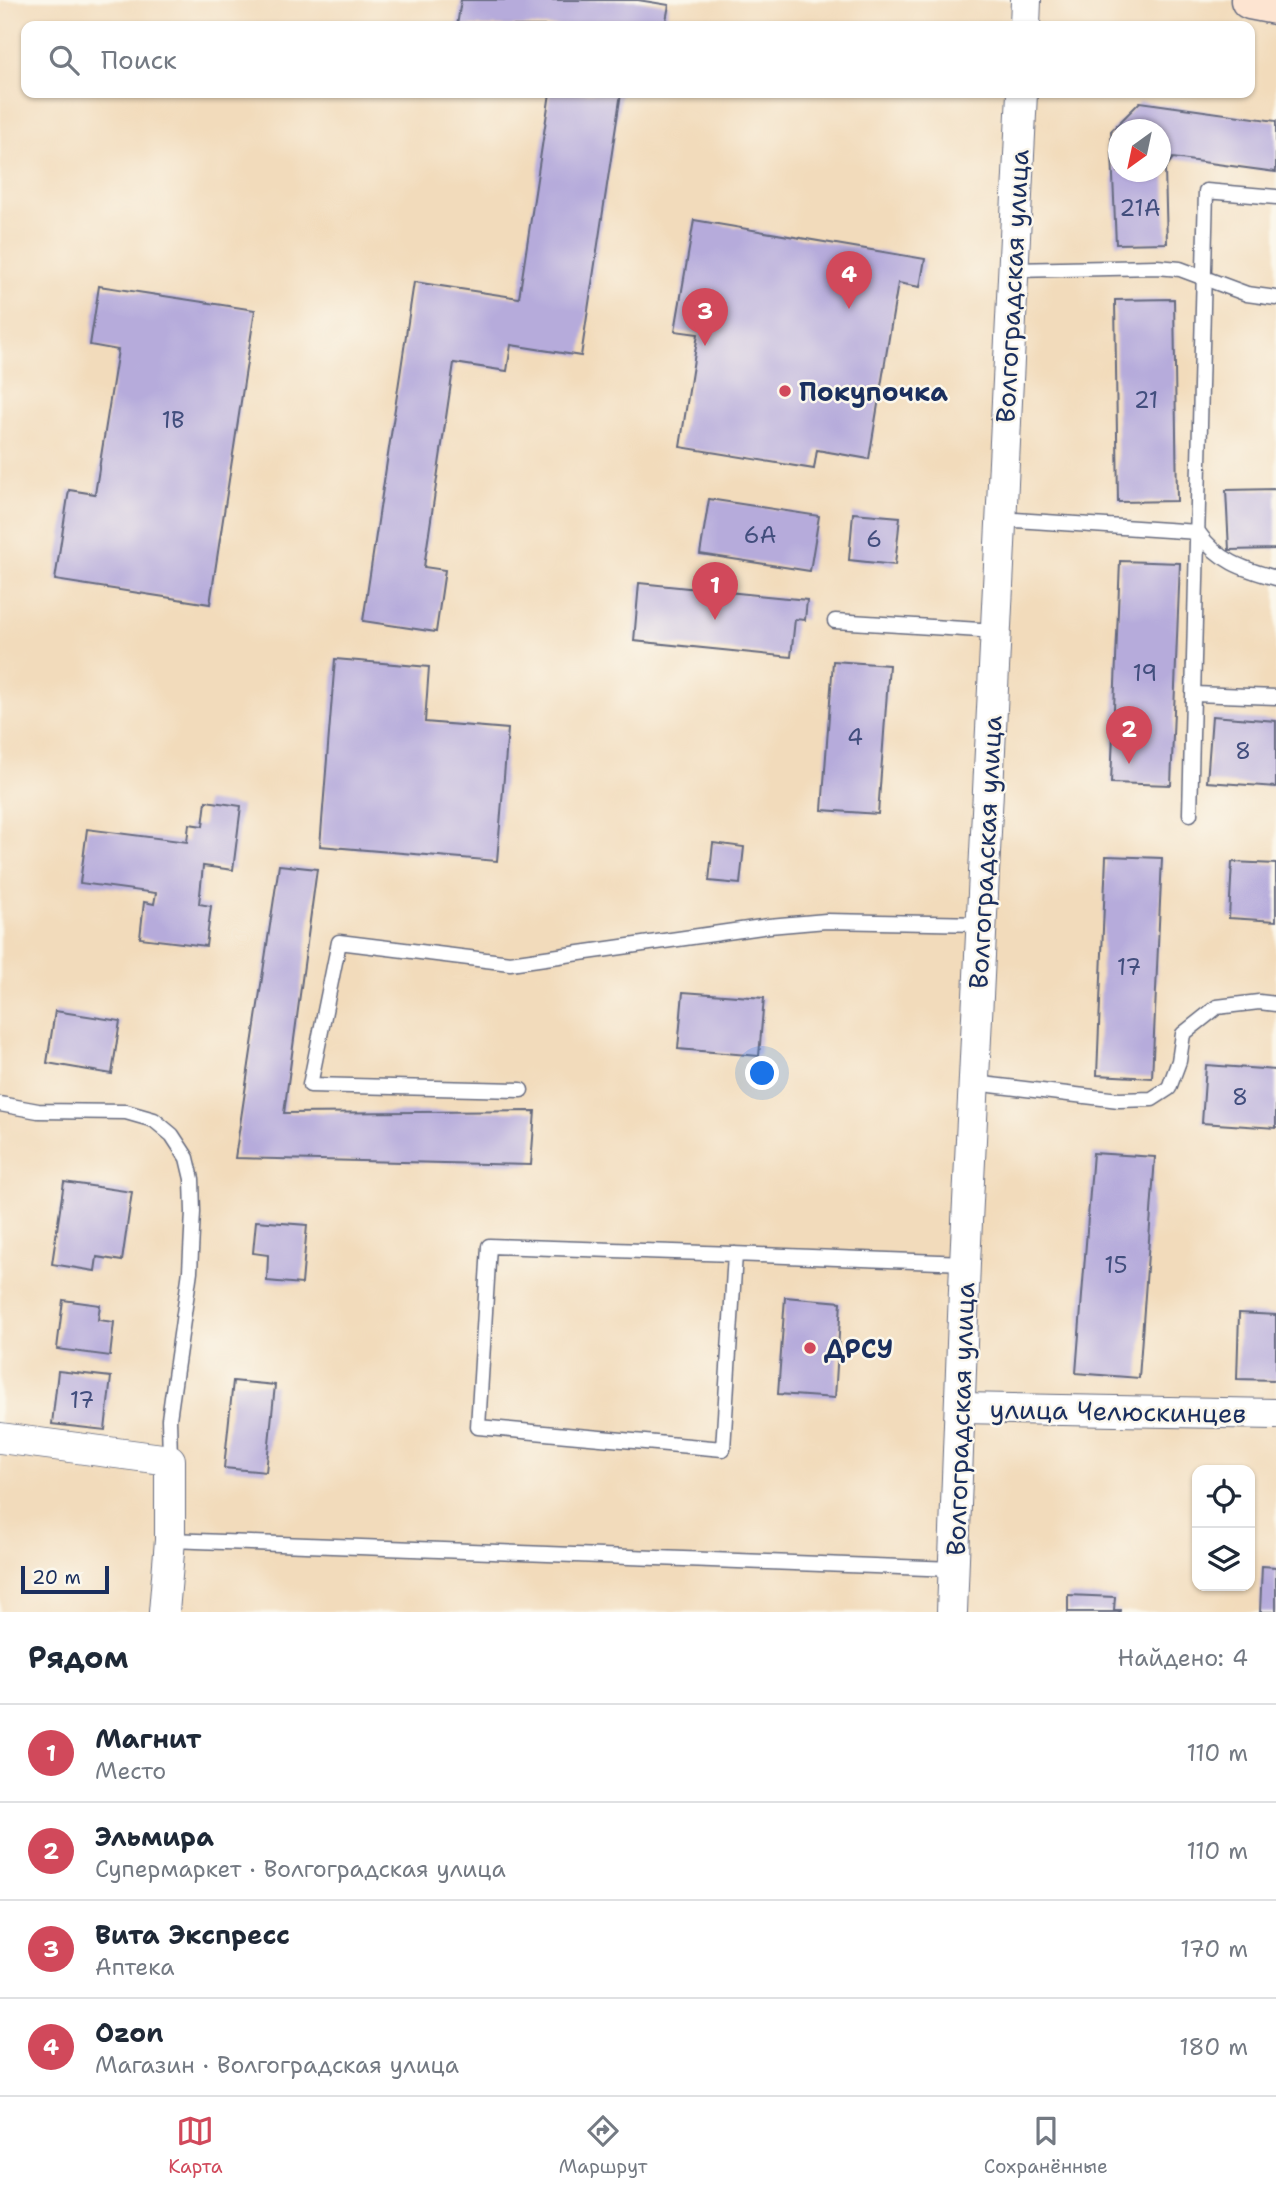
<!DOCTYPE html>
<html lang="ru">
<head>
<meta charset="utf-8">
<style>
  body { margin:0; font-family:"Shantell Sans",sans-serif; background:#f6f6f7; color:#1f2937 }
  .controls { position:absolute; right:21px; bottom:21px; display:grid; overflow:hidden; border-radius:14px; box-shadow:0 2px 5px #0004 }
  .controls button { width:63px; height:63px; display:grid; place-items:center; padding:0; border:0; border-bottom:2px solid #e0e1e3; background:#fff; color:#1f2937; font:35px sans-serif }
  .compass { position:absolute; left:1108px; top:119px; width:63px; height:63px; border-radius:50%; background:#fff; box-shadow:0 2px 5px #0004; rotate:213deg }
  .scale { position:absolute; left:21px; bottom:18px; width:88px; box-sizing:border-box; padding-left:7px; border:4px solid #1b2f5e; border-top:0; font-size:19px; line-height:24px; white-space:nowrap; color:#1b2f5e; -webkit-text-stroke:5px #fbf7ec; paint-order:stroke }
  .you { position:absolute; left:763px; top:1074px; width:24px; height:24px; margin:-18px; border:5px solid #fff; border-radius:50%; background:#1a73e8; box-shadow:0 0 0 10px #1a73e833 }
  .badge { display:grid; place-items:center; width:46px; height:46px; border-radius:50%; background:#d1495b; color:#fff; font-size:23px; font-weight:700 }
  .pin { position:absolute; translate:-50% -58px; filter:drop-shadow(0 2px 4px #0008) }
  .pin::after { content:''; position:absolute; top:37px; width:24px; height:21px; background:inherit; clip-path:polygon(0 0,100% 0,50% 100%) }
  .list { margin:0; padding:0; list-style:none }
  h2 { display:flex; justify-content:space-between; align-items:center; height:91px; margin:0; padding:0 28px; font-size:30px }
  h2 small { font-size:23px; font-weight:400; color:#747a83 }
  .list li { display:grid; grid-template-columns:46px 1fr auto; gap:21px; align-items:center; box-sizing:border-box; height:98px; padding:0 28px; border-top:2px solid #e0e1e3 }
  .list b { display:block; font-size:26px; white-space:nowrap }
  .list p { margin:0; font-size:23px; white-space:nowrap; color:#747a83 }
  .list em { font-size:23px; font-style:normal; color:#747a83 }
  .icon { flex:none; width:38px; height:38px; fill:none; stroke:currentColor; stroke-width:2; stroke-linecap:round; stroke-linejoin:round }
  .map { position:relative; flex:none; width:1276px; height:1612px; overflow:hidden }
  .search { position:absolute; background:#fff; box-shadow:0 2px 5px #0004; left:21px; right:21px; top:21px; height:77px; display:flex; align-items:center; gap:18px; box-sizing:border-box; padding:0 24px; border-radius:14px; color:#747a83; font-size:26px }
  .sheet { height:483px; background:#fff }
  nav { display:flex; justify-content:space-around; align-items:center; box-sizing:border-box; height:98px; border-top:2px solid #e0e1e3; background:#fff; font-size:19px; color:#747a83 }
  nav a { display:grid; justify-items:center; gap:4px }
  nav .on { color:#d1495b }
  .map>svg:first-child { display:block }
</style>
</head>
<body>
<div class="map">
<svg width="1276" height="1612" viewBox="0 0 1276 1612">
  <rect width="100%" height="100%" fill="#fbf7ec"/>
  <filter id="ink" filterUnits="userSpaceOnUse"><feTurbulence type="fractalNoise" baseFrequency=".0143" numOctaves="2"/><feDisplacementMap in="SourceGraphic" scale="14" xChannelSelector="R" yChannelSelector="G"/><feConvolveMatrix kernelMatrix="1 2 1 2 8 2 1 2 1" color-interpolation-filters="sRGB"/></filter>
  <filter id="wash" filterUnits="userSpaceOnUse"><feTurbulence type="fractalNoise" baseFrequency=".00686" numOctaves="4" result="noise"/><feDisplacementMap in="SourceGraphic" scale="28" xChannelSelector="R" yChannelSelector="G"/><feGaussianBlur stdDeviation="1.57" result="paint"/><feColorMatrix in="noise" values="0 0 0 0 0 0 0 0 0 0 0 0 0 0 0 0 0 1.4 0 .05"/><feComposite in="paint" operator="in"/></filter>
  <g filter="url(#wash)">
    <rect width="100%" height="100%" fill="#f2dbbb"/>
    <g id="blocks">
      <g fill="#b6abdb" fill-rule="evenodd">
        <polygon points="461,0 638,0 669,5 665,26 457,26"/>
        <polygon points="550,93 621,93 581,356 511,345 507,371 454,363 424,567 445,570 436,632 363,621 414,282 519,298"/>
        <path d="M1140,102L1276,121V172L1173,158L1165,169L1167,243L1116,244L1111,131ZM1118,130H1160V172H1118Z"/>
        <polygon points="694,220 925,259 920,287 898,283 869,459 817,450 814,469 680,447 698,334 675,331"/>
        <polygon points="99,286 255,310 210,604 55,580 69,490 95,494 118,350 90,345"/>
        <polygon points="1174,299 1177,501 1118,502 1115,300"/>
        <polygon points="1276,489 1276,549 1229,550 1226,490"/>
        <polygon points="709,499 819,516 810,571 700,554"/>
        <polygon points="853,513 900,517 895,565 849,560"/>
        <polygon points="1120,561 1180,563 1171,785 1111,783"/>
        <polygon points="639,583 807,600 805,620 795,619 791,657 634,641"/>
        <polygon points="335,659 429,667 425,722 508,729 497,861 320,846"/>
        <polygon points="833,661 889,665 878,814 822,810"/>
        <polygon points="1212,716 1276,721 1276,787 1207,782"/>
        <polygon points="206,801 241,806 233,870 203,866 199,904 211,906 206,946 140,938 144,902 154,904 156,893 80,883 87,829 187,842 189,824 203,826"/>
        <polygon points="713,843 744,847 740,884 709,881"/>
        <polygon points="1106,856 1162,858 1152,1078 1097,1075"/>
        <polygon points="1232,862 1276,864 1276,921 1229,918"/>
        <polygon points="279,865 317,869 284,1113 535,1111 531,1165 235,1158"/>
        <polygon points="683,992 764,998 759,1056 678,1049"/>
        <polygon points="55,1011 120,1021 112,1074 47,1063"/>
        <polygon points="1206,1065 1276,1070 1276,1128 1202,1123"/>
        <polygon points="1093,1153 1155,1157 1139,1378 1076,1373"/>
        <polygon points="64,1182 132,1192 122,1261 97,1257 95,1271 52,1264"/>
        <polygon points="256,1221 307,1225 302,1284 267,1281 268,1255 253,1253"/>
        <polygon points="785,1297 841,1302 835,1398 778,1394"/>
        <polygon points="63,1300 100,1305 98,1320 114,1322 110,1356 57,1349"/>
        <polygon points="1239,1313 1276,1315 1276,1380 1237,1379"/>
        <polygon points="58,1371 111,1377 105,1430 52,1424"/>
        <polygon points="233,1381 275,1385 266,1472 224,1468"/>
        <polygon points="1262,1566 1276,1567 1276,1612 1260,1612"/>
        <polygon points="1068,1595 1115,1597 1114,1610 1120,1610 1120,1612 1068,1612"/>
      </g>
    </g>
  </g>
  <g filter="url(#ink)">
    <use href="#blocks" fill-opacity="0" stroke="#666b7f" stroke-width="2"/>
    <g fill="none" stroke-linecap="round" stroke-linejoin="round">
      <defs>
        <g id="lane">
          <polyline points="1013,270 1157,267 1180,269 1247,294 1276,298"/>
          <path d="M1001,519L1198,532C1218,561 1243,569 1276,578"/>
          <polyline points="835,621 996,631"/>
          <polyline points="1194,694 1276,697"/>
          <polyline points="1190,814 1206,191 1276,197"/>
          <polyline points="974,1083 1119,1100 1152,1099 1169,1088 1179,1061 1183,1034 1217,1007 1259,1002 1276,1004"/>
          <polyline points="521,1090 310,1085 339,942 510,963 769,926 826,921 982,924"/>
          <polyline points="0,1104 38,1111 126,1112 154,1120 172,1135 187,1158 192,1179 193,1212 190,1271 169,1419 170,1460"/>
          <path d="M735,1254L723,1449L478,1427L489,1246C648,1251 806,1256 965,1263"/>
          <polyline points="170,1540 954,1569"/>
        </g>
        <g id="street">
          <polyline points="1025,26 1026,0"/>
          <polyline points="961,1408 1276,1414"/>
          <polyline points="0,1438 170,1460 170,1540 164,1612"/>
          <polyline points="952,1612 965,1263 1022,93"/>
        </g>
        <polyline id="secondary" points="1250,0 1276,5"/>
      </defs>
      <use href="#lane" stroke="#666b7f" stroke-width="17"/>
      <use href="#street" stroke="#666b7f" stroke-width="32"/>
      <use href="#secondary" stroke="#666b7f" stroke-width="41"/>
      <use href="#lane" stroke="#fff" stroke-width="14"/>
      <use href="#street" stroke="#fff" stroke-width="30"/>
      <use href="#secondary" stroke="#fde4d1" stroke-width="38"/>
    </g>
  </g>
  <g fill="#d1495b" stroke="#fbf7ec" stroke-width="2.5">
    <circle cx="785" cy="391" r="7"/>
    <circle cx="810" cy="1348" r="7"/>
  </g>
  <g text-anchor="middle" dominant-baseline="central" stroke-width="5" stroke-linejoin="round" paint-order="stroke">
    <g font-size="23" fill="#424e7d">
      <text x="1140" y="208">21А</text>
      <text x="1146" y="400">21</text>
      <text x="173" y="420">1В</text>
      <text x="760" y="535">6А</text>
      <text x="874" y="539">6</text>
      <text x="1145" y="673">19</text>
      <text x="855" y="737">4</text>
      <text x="1243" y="751">8</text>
      <text x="1129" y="967">17</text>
      <text x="1240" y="1097">8</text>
      <text x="1116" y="1265">15</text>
      <text x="82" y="1400">17</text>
    </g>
    <g font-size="26" fill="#1b2f5e" stroke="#fbf7ec">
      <text transform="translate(1012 286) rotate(-87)">Волгоградская улица</text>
      <text transform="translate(985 852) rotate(-87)">Волгоградская улица</text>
      <text transform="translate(1118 1411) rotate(1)">улица Челюскинцев</text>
      <text transform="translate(960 1419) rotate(-88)">Волгоградская улица</text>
    </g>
    <g font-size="26" font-weight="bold" fill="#1b2f5e" stroke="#fbf7ec" text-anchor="start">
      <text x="799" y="391">Покупочка</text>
      <text x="824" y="1348">ДРСУ</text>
    </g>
  </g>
</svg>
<div class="controls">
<button><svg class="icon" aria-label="locate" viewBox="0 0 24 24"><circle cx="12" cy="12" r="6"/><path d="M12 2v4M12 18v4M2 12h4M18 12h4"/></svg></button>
<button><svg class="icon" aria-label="layers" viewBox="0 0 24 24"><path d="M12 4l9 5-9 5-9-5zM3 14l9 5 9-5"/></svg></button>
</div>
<svg class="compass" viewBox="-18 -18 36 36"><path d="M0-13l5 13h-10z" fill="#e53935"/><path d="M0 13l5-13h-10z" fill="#747a83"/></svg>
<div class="scale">20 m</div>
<div class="you"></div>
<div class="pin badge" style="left:715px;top:620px">1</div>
<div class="pin badge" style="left:1129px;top:764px">2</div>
<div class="pin badge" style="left:705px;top:346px">3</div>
<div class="pin badge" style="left:849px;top:309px">4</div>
<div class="search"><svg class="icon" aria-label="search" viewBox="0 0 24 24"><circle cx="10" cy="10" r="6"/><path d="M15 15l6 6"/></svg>Поиск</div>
</div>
<section class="sheet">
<h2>Рядом<small>Найдено: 4</small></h2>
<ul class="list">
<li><span class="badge">1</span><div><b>Магнит</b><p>Место</p></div><em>110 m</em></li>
<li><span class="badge">2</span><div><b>Эльмира</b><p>Супермаркет · Волгоградская улица</p></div><em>110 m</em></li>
<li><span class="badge">3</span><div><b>Вита Экспресс</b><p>Аптека</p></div><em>170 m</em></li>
<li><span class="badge">4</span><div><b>Ozon</b><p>Магазин · Волгоградская улица</p></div><em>180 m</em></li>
</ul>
</section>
<nav>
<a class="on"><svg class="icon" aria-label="map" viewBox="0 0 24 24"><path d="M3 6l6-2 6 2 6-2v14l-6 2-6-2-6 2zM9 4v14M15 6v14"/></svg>Карта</a>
<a><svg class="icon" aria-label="directions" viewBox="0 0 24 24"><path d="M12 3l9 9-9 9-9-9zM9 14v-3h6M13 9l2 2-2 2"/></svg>Маршрут</a>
<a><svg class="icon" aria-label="saved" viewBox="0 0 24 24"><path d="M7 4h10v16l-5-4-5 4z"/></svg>Сохранённые</a>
</nav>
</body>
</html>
